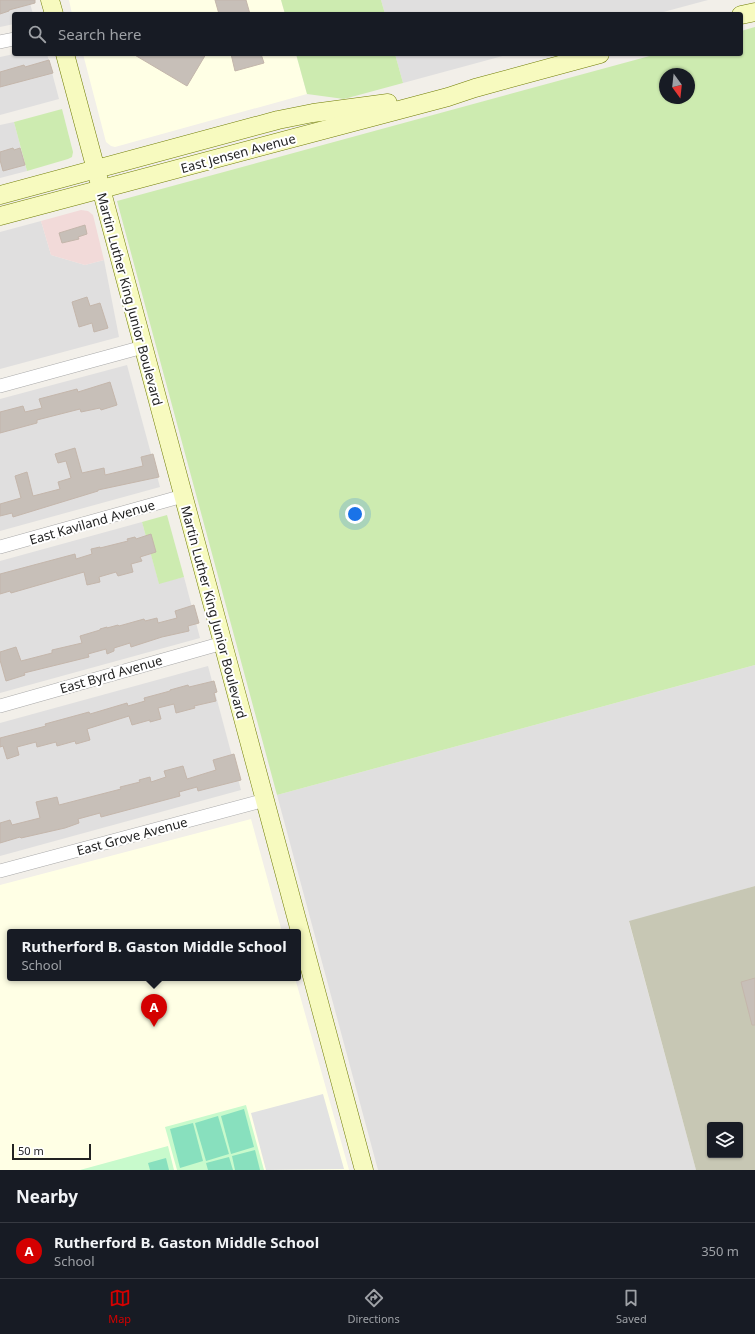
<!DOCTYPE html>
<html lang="en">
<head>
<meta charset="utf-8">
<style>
  body { margin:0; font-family:"Noto Sans",sans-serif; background:#20242c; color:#f1f3f6 }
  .controls { position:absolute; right:12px; bottom:12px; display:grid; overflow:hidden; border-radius:4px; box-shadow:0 1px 3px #0004 }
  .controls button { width:36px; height:36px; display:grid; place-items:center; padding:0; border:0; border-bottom:1px solid #363941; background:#171b24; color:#f1f3f6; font:20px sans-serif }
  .compass { position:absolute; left:659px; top:68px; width:36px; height:36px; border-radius:50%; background:#171b24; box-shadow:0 1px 3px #0004; rotate:165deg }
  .scale { position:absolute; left:12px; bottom:10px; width:79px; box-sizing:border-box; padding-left:4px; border:2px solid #222; border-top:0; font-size:11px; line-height:14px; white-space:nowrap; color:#222; -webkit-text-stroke:3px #fff; paint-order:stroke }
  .you { position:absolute; left:355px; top:514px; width:14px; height:14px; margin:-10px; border:3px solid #fff; border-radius:50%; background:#1a73e8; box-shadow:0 0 0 6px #1a73e833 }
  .badge { display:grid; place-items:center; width:26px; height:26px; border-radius:50%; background:#d40000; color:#fff; font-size:13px; font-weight:700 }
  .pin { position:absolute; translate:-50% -33px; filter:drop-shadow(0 1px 2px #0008) }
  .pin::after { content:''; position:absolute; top:21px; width:14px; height:12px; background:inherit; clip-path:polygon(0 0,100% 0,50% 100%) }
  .popup { position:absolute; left:7px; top:929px; width:294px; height:52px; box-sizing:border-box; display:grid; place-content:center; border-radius:4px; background:#171b24; filter:drop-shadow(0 1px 3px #0005); font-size:13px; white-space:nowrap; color:#9ea1a6 }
  .popup b { font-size:15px; color:#f1f3f6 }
  .popup::after { content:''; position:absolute; left:50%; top:100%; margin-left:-8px; border:8px solid transparent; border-top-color:#171b24 }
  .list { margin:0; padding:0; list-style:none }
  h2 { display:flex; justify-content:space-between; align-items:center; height:52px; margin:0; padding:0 16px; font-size:17px }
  h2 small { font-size:13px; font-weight:400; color:#9ea1a6 }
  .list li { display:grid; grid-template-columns:26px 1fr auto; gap:12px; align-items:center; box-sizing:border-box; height:56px; padding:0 16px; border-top:1px solid #363941 }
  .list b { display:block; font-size:15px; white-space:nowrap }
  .list p { margin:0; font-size:13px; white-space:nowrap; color:#9ea1a6 }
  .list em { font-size:13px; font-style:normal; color:#9ea1a6 }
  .icon { flex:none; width:22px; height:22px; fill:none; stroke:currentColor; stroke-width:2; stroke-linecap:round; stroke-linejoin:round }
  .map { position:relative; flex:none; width:755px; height:1170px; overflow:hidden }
  .search { position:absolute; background:#171b24; box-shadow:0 1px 3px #0004; left:12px; right:12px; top:12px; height:44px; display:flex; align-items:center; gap:10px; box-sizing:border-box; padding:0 14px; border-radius:4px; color:#9ea1a6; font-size:15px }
  .sheet { height:108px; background:#171b24 }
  nav { display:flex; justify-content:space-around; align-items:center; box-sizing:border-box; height:56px; border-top:1px solid #363941; background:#171b24; font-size:11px; color:#9ea1a6 }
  nav a { display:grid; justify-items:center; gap:2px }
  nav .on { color:#d40000 }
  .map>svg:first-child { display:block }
</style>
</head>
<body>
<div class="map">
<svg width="755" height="1170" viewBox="0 0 755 1170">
  <rect width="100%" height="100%" fill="#f2efe9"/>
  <g fill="#e0dfdf">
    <polygon points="0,0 29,0 33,14 14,14 14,24 0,27"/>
    <polygon points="381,0 708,0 656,14 385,14"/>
    <polygon points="14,54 47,54 59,99 0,115 0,57"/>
    <polygon points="395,54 510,54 403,83"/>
    <polygon points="14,122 27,171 0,178 0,125"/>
    <polygon points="41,221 51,255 85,265 104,260 119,337 0,369 0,232"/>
    <polygon points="127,365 160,487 0,531 0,399"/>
    <polygon points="142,522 159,583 184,577 200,638 0,693 0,561"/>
    <polygon points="755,665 755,886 629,922 696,1170 378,1170 277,795"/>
    <polygon points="208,666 241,790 0,856 0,723"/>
  </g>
  <polygon fill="#f2dad9" points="81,210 88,211 93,215 104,260 85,265 51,255 41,221"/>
  <g fill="#ffffe5">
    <polygon points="69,0 281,0 285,14 72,14"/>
    <polygon points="83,54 296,54 307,94 115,147 111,146 106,142"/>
    <polygon points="251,819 282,932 10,932 10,978 295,978 349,1170 0,1170 0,885"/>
  </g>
  <path fill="#c7c7b4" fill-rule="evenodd" d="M755,886V1170H696L629,921ZM710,1125H740V1155H710Z"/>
  <g fill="#cdebb0" fill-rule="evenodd">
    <polygon points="281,0 381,0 385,14 285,14"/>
    <path d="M755,27V665L277,795L117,201L657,54H741V31ZM665,74H689V98H665Z"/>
    <polygon points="296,54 395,54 403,83 344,99 307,94"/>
    <polygon points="62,109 73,152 72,157 68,159 27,171 14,122"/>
    <polygon points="167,515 184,577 159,584 142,522"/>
  </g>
  <g fill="#c8facc">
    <polygon points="246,1105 264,1170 177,1170 165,1127"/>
    <polygon points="168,1146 174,1170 80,1170"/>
  </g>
  <g fill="#88e0be">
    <polygon points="244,1109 254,1147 231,1154 221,1116"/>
    <polygon points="218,1116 229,1154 206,1161 195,1123"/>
    <polygon points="193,1123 203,1161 180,1168 170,1129"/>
    <polygon points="255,1150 260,1170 235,1170 232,1156"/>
    <polygon points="229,1157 233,1170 208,1170 206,1163"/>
    <polygon points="166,1158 169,1170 150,1170 148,1163"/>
  </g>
  <polygon fill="#e2e2e2" points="323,1094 344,1169 266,1170 251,1113"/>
  <g fill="#c7bfb8" stroke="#c4b6ab">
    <polygon points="0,0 35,0 35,3 9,10 9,11 0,14"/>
    <polygon points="215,0 246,0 250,14 219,14"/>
    <polygon points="133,54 206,54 187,86"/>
    <polygon points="231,54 261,54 264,63 235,71"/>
    <polygon points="49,60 53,73 0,87 0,72 24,65 25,67"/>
    <polygon points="13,148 14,150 20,148 25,165 3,171 0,160 0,152"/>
    <polygon points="85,225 87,234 78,237 79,239 62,243 59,233"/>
    <polygon points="87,297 90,306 100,303 108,328 94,332 92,323 79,327 72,302"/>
    <polygon points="110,382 117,405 101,410 100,408 81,412 80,409 37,420 37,423 0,433 0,412 23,406 25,412 42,408 39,399 77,389 78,392"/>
    <polygon points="75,448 82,473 104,468 105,475 143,466 141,457 153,454 159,477 98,490 98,491 13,517 12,513 0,516 0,504 21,498 15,476 27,472 33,496 60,489 58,482 71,478 66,461 58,463 55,454"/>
    <polygon points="151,534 156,552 140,557 142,561 131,564 133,572 118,576 116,572 99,577 100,582 87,585 84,572 11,593 10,591 0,594 0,574 75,554 76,559 92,554 91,549 100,547 100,548 128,541 127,539 135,537 136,539"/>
    <polygon points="194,605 199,623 188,626 189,631 162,637 131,647 130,643 114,648 114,651 107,654 106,649 88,654 89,657 24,673 25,675 6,681 0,660 0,652 16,647 21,661 52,653 52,650 82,643 80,636 100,630 100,629 107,627 107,628 118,625 119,626 144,619 145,621 157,618 158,623 177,618 175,611"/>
    <polygon points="214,681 217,692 214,693 216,701 194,706 195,708 176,713 174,704 158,708 161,719 150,722 150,720 132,725 129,716 87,729 90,740 76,744 75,741 57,746 56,742 37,747 36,742 17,747 19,755 7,759 3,746 0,747 0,738 46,726 45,724 89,712 90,714 127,703 128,706 145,701 144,698 170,691 170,690 188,685 189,687"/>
    <polygon points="234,754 241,780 198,791 197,787 179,792 180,796 101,817 100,813 78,819 79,823 65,828 21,838 20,837 0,843 0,823 10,820 12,825 40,818 36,802 57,797 59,805 121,789 120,787 140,782 139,780 150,777 151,782 166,777 164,771 183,766 187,779 216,770 213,760"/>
    <polygon points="755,978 755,1025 752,1025 741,982"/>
  </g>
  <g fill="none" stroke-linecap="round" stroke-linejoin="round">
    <defs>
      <g id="street">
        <polyline points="0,42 14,39"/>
        <polyline points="0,386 143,347"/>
        <polyline points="0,547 183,496"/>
        <polyline points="0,706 223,643"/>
        <polyline points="0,871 265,800"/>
      </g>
      <g id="secondary">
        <polyline points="50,0 54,14"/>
        <polyline points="741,15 755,12"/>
        <polyline points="65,54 364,1170"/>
        <polyline points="0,195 278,120 313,113 388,103"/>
        <polyline points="0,216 448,97 475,88 600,54"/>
      </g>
    </defs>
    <use href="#street" stroke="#a9a9a9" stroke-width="14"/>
    <use href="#secondary" stroke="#707d05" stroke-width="19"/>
    <use href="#street" stroke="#fff" stroke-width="13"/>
    <use href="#secondary" stroke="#f7fabf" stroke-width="18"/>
  </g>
  <g text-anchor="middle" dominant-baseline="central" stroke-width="4" stroke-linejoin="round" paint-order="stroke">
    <g font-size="13" fill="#222" stroke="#fff">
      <text transform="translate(238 153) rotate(-15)">East Jensen Avenue</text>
      <text transform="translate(130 299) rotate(75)">Martin Luther King Junior Boulevard</text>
      <text transform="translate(92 522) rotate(-16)">East Kaviland Avenue</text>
      <text transform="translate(214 612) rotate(75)">Martin Luther King Junior Boulevard</text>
      <text transform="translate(111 674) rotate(-16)">East Byrd Avenue</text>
      <text transform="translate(132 836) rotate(-15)">East Grove Avenue</text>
    </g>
  </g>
</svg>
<div class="controls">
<button><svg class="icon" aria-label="layers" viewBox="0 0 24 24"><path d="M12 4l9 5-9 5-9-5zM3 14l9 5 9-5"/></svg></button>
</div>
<svg class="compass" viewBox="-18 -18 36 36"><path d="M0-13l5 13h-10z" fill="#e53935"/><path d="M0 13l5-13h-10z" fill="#9ea1a6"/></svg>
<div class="scale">50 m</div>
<div class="you"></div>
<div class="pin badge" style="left:154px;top:1027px">A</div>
<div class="popup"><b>Rutherford B. Gaston Middle School</b>School</div>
<div class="search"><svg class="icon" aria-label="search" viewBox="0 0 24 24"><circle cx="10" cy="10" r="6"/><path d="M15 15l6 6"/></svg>Search here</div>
</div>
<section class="sheet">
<h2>Nearby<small></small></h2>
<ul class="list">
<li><span class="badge">A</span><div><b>Rutherford B. Gaston Middle School</b><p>School</p></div><em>350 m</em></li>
</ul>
</section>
<nav>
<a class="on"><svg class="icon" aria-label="map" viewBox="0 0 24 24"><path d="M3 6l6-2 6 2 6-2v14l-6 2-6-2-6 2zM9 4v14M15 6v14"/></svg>Map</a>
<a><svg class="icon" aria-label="directions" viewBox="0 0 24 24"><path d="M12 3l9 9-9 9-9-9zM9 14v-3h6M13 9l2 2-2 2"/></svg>Directions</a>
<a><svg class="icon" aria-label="saved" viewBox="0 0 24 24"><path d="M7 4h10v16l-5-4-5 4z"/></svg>Saved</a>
</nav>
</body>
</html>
